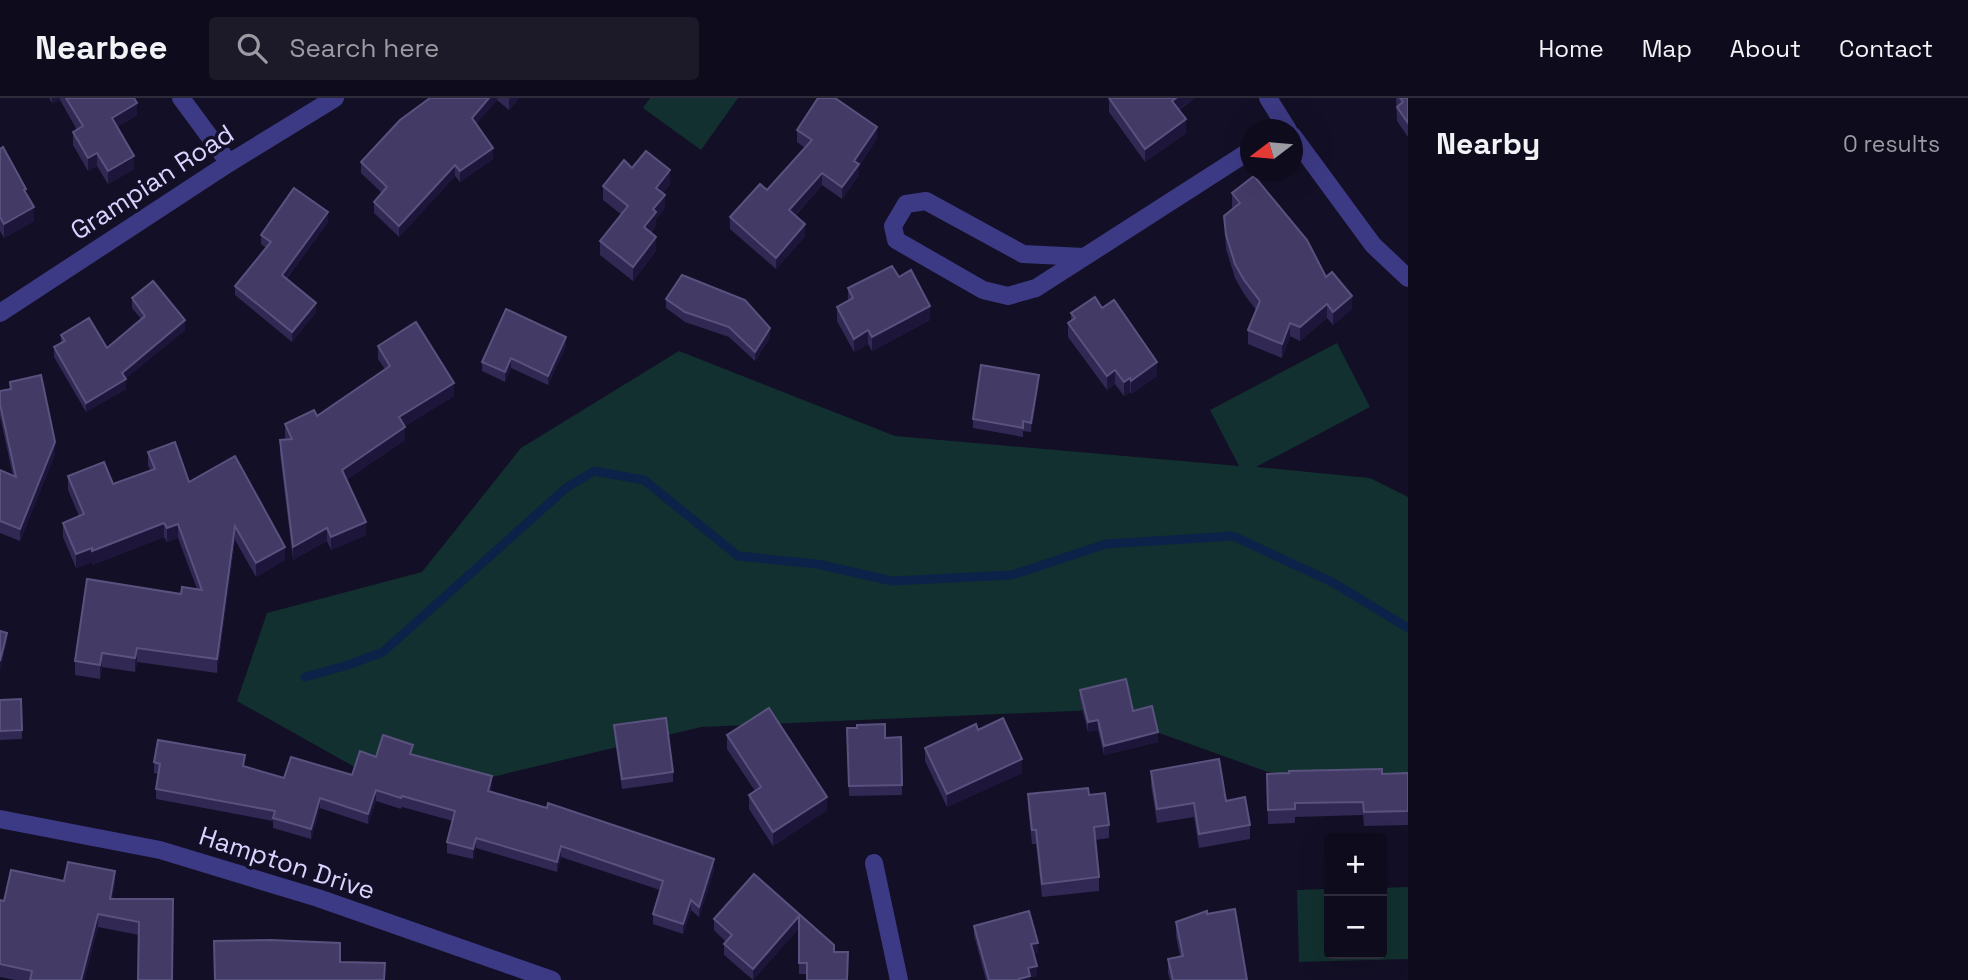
<!DOCTYPE html>
<html lang="en">
<head>
<meta charset="utf-8">
<style>
  body { margin:0; font-family:"Space Grotesk",sans-serif; background:#1c1929; color:#f1f3f6 }
  .controls { position:absolute; right:21px; bottom:21px; display:grid; overflow:hidden; border-radius:7px; box-shadow:0 7px 28px #0002 }
  .controls button { width:63px; height:63px; display:grid; place-items:center; padding:0; border:0; border-bottom:2px solid #2e2b3b; background:#0e0b1c; color:#f1f3f6; font:35px sans-serif }
  .compass { position:absolute; left:1240px; top:21px; width:63px; height:63px; border-radius:50%; background:#0e0b1c; box-shadow:0 7px 28px #0002; rotate:254deg }
  .list { margin:0; padding:0; list-style:none }
  h2 { display:flex; justify-content:space-between; align-items:center; height:91px; margin:0; padding:0 28px; font-size:30px }
  h2 small { font-size:23px; font-weight:400; color:#9b9ba3 }
  .icon { flex:none; width:38px; height:38px; fill:none; stroke:currentColor; stroke-width:2; stroke-linecap:round; stroke-linejoin:round }
  .map { position:relative; flex:none; width:1408px; height:882px; overflow:hidden }
  header { display:flex; align-items:center; gap:42px; box-sizing:border-box; height:98px; padding:0 35px; background:#0e0b1c; border-bottom:2px solid #2e2b3b }
  header strong { font-size:33px }
  nav { display:flex; gap:38px; margin-inline-start:auto; font-size:24px }
  .search { width:490px; height:63px; background:#1c1929; display:flex; align-items:center; gap:18px; box-sizing:border-box; padding:0 24px; border-radius:7px; color:#9b9ba3; font-size:26px }
  main { display:flex }
  aside { flex:1; background:#0e0b1c }
  .map>svg:first-child { display:block }
</style>
</head>
<body>
<header>
<strong>Nearbee</strong>
<div class="search"><svg class="icon" aria-label="search" viewBox="0 0 24 24"><circle cx="10" cy="10" r="6"/><path d="M15 15l6 6"/></svg>Search here</div>
<nav><a>Home</a><a>Map</a><a>About</a><a>Contact</a></nav>
</header>
<main>
<div class="map">
<svg width="1408" height="882" viewBox="0 0 1408 882">
  <rect width="100%" height="100%" fill="#130f26"/>
  <g fill="#12302f">
    <polygon points="650,0 738,0 701,52 643,10"/>
    <polygon points="1337,245 1370,309 1256,369 1370,380 1408,399 1408,689 1268,674 1095,612 701,629 408,699 237,603 267,515 422,474 521,350 679,253 895,338 1239,368 1210,312"/>
    <polygon points="1408,789 1408,861 1299,864 1297,792 1329,791 1329,856 1382,856 1382,790"/>
  </g>
  <g fill="none" stroke-linecap="round" stroke-linejoin="round">
    <polyline stroke="#0c2248" stroke-width="9" points="305,579 348,567 383,554 566,390 594,373 644,382 738,458 817,466 892,483 1012,477 1106,446 1233,438 1332,484 1408,530"/>
    <g stroke="#3d3a85" stroke-width="18">
      <polyline points="181,0 229,65"/>
      <polyline points="1268,0 1288,32"/>
      <polyline points="1293,38 1373,147 1408,180"/>
      <polyline points="1084,159 1023,156 926,103 906,106 893,128 896,142 983,192 1008,198 1036,190 1251,52"/>
      <polyline points="0,215 229,65 335,0"/>
      <polyline points="0,721 160,752 318,800 552,882"/>
      <polyline points="874,765 899,882"/>
    </g>
  </g>
  <g fill="#312854">
    <polygon points="49,0 134,0 137,17 117,29 134,71 108,86 97,68 88,73 73,47 73,34 77,32 60,2 52,5"/>
    <polygon points="430,0 519,0 509,12 497,2 476,26 493,61 460,84 455,78 399,139 374,115 374,104 382,95 361,75 361,64"/>
    <polygon points="1109,0 1195,0 1179,12 1186,35 1145,64 1109,14"/>
    <polygon points="1396,0 1408,0 1408,39 1397,23"/>
    <polygon points="797,32 877,40 859,68 859,77 842,101 822,87 795,118 805,138 776,171 730,131 730,119 767,92 805,50 797,44"/>
    <polygon points="0,51 26,96 34,123 4,140 0,133"/>
    <polygon points="632,70 670,86 663,95 665,110 656,121 656,127 651,135 656,153 633,183 600,157 600,143 622,117 603,102 603,88"/>
    <polygon points="1232,95 1326,179 1352,211 1333,227 1327,220 1300,243 1290,238 1282,260 1248,246 1248,232 1256,212 1244,196 1235,180 1226,151 1224,118 1233,111 1232,109"/>
    <polygon points="328,124 287,180 316,214 292,244 235,197 235,188 266,150 261,146 261,137"/>
    <polygon points="899,179 930,222 872,253 868,246 854,254 837,223 837,209 848,203 848,190"/>
    <polygon points="132,200 185,232 125,281 126,291 86,314 54,259 54,249 61,245 61,237 107,250 141,221 132,210"/>
    <polygon points="666,201 770,240 755,263 729,239 685,224 666,210"/>
    <polygon points="1102,210 1157,278 1131,296 1130,294 1124,298 1115,286 1107,292 1068,239 1068,225 1071,223 1071,215"/>
    <polygon points="378,248 454,298 405,328 405,342 346,382 366,437 331,452 327,443 293,462 280,356 280,342 286,342 285,339 285,326 317,318 385,271 378,261"/>
    <polygon points="566,248 548,287 511,270 505,284 482,273 482,264"/>
    <polygon points="10,284 55,356 20,443 0,435 0,372 13,378 0,318 0,293 10,291"/>
    <polygon points="1039,286 1031,334 1023,333 1023,339 973,330 973,321"/>
    <polygon points="148,354 189,384 285,462 256,479 235,442 217,575 137,564 135,574 102,569 100,581 75,577 75,563 181,496 197,491 178,440 167,444 164,439 92,467 92,464 76,470 63,439 63,425 79,418 68,392 68,378 113,386 150,372 148,367"/>
    <polygon points="1080,592 1133,613 1158,644 1104,657 1098,632 1088,634 1080,602"/>
    <polygon points="0,602 22,632 22,641 0,642"/>
    <polygon points="614,627 673,674 673,684 622,691 614,636"/>
    <polygon points="847,630 885,640 901,639 902,697 849,698"/>
    <polygon points="978,632 1022,675 947,709 925,663 925,650"/>
    <polygon points="727,637 827,712 773,748 749,711 749,697 755,693 727,651"/>
    <polygon points="413,657 492,688 491,693 714,772 699,819 691,812 683,836 653,826 653,816 660,792 561,759 557,774 476,750 473,761 447,755 447,744 453,723 402,709 401,711 376,703 368,726 320,710 311,741 273,730 273,723 156,701 156,691 158,676 154,675 154,664 245,668 284,680 352,677 376,659"/>
    <polygon points="1151,673 1250,727 1250,741 1199,750 1194,719 1157,725 1151,687"/>
    <polygon points="1408,675 1408,727 1364,728 1363,717 1295,719 1295,725 1268,726 1267,676"/>
    <polygon points="1028,696 1089,697 1109,727 1109,740 1095,742 1099,779 1099,793 1042,799 1036,746 1032,746 1028,710"/>
    <polygon points="754,776 834,847 807,876 799,876 799,830 753,882 724,857 724,846 726,844 714,832 714,821"/>
    <polygon points="64,783 115,786 112,801 173,801 139,837 98,829 84,882 15,882 0,879 0,802 4,803"/>
    <polygon points="1207,816 1247,882 1170,882 1168,875 1168,861 1180,858 1176,838 1176,824"/>
    <polygon points="974,828 1038,854 1034,855 1037,878 1030,879 1030,882 986,882 974,837"/>
  </g>
  <g fill="#1d163a">
    <polygon points="52,0 60,0 60,2 52,5"/>
    <polygon points="489,0 497,0 497,2 472,31 472,20"/>
    <polygon points="510,0 519,0 509,12 509,1"/>
    <polygon points="1176,0 1195,0 1172,16 1172,3"/>
    <polygon points="137,5 137,17 112,32 112,20"/>
    <polygon points="1186,21 1186,35 1145,64 1145,51"/>
    <polygon points="877,29 877,40 859,68 859,77 842,101 842,89 854,63"/>
    <polygon points="493,50 493,61 460,84 460,73"/>
    <polygon points="97,55 97,68 88,73 88,60"/>
    <polygon points="134,58 134,71 108,86 108,73"/>
    <polygon points="455,67 455,78 399,139 399,128"/>
    <polygon points="670,72 670,86 656,103 656,90"/>
    <polygon points="822,75 822,87 789,124 789,112"/>
    <polygon points="665,97 665,110 656,121 656,127 644,143 644,129 653,111"/>
    <polygon points="34,109 34,123 4,140 4,126"/>
    <polygon points="328,114 328,124 282,186 282,177"/>
    <polygon points="805,126 805,138 776,171 776,160"/>
    <polygon points="656,139 656,153 633,183 633,169"/>
    <polygon points="1352,198 1352,211 1333,227 1333,214"/>
    <polygon points="316,205 316,214 292,244 292,234"/>
    <polygon points="1327,206 1327,220 1300,243 1300,229"/>
    <polygon points="930,208 930,222 872,253 872,239"/>
    <polygon points="185,222 185,232 123,283 126,281 126,291 86,314 86,305"/>
    <polygon points="1290,225 1290,238 1282,260 1282,246"/>
    <polygon points="770,230 770,240 755,263 755,254"/>
    <polygon points="868,232 868,246 854,254 854,241"/>
    <polygon points="566,239 566,248 548,287 548,278"/>
    <polygon points="511,260 511,270 505,284 505,274"/>
    <polygon points="1157,264 1157,278 1131,296 1131,283"/>
    <polygon points="1115,272 1115,286 1107,292 1107,278"/>
    <polygon points="1039,277 1039,286 1031,334 1031,325"/>
    <polygon points="1130,280 1130,294 1124,298 1124,284"/>
    <polygon points="454,285 454,298 399,332 399,319"/>
    <polygon points="405,329 405,342 342,385 342,372"/>
    <polygon points="55,344 55,356 20,443 20,431"/>
    <polygon points="366,424 366,437 331,452 331,439"/>
    <polygon points="164,425 164,439 92,467 92,464 76,470 76,456"/>
    <polygon points="178,426 178,440 167,444 167,430"/>
    <polygon points="235,428 235,442 217,575 217,561"/>
    <polygon points="327,430 327,443 293,462 293,449"/>
    <polygon points="285,449 285,462 256,479 256,465"/>
    <polygon points="7,535 7,544 0,573 0,563"/>
    <polygon points="137,550 137,564 135,574 135,560"/>
    <polygon points="102,555 102,569 100,581 100,567"/>
    <polygon points="1098,622 1098,632 1088,634 1088,624"/>
    <polygon points="1158,634 1158,644 1104,657 1104,648"/>
    <polygon points="1022,661 1022,675 947,709 947,696"/>
    <polygon points="492,678 492,688 488,703 488,693"/>
    <polygon points="376,692 376,703 368,726 368,716"/>
    <polygon points="827,699 827,712 773,748 773,734"/>
    <polygon points="320,700 320,710 311,741 311,731"/>
    <polygon points="476,740 476,750 473,761 473,751"/>
    <polygon points="561,748 561,759 557,774 557,764"/>
    <polygon points="714,761 714,772 699,819 699,809"/>
    <polygon points="115,773 115,786 110,813 110,801"/>
    <polygon points="691,802 691,812 683,836 683,826"/>
    <polygon points="98,816 98,829 84,882 81,882"/>
    <polygon points="799,818 799,830 753,882 753,871"/>
    <polygon points="1038,845 1038,854 1031,856 1031,846"/>
    <polygon points="1037,868 1037,878 1030,879 1030,882 1019,882 1028,870"/>
  </g>
  <g fill="#433a66" stroke="#5a527e" stroke-width="2">
    <polygon points="66,0 134,0 137,5 112,20 134,58 108,73 97,55 88,60 73,34 83,28"/>
    <polygon points="430,0 489,0 472,20 493,50 460,73 455,67 399,128 374,104 387,89 361,64 400,22"/>
    <polygon points="818,0 835,0 877,29 854,63 859,66 842,89 822,75 789,112 805,126 776,160 730,119 760,86 767,92 812,42 797,32"/>
    <polygon points="1109,0 1176,0 1172,3 1186,21 1145,51"/>
    <polygon points="1400,0 1408,0 1408,25 1397,9 1403,4"/>
    <polygon points="3,49 26,91 24,92 34,109 4,126 0,119 0,51"/>
    <polygon points="646,53 670,72 656,90 665,97 653,111 656,114 644,129 656,139 633,169 600,143 628,108 603,88 624,62 632,70"/>
    <polygon points="1254,78 1307,142 1326,179 1332,174 1352,198 1333,214 1327,206 1300,229 1290,225 1282,246 1248,232 1260,203 1244,182 1235,166 1226,137 1224,118 1240,105 1232,95"/>
    <polygon points="294,90 328,114 282,177 316,205 292,234 235,188 271,144 261,137"/>
    <polygon points="892,168 899,179 911,172 930,208 872,239 868,232 854,241 837,209 853,200 848,190"/>
    <polygon points="682,177 745,202 770,230 755,254 729,229 685,214 666,201"/>
    <polygon points="153,183 185,222 122,275 126,281 86,305 54,249 65,243 61,237 89,220 107,250 145,218 132,200"/>
    <polygon points="1095,199 1102,210 1114,202 1157,264 1131,283 1130,280 1124,284 1115,272 1107,278 1068,225 1075,220 1071,215"/>
    <polygon points="506,211 566,239 548,278 511,260 505,274 482,264"/>
    <polygon points="416,224 454,285 399,319 405,329 342,372 366,424 331,439 327,430 293,449 280,342 292,341 285,326 314,312 317,318 390,268 378,248"/>
    <polygon points="981,267 1039,277 1031,325 1023,323 1023,330 973,321"/>
    <polygon points="41,277 55,344 20,431 0,423 0,372 16,379 0,306 0,293 11,291 10,284"/>
    <polygon points="175,344 189,384 235,358 285,449 256,465 235,428 217,561 137,550 135,560 102,555 100,567 75,563 87,481 181,496 182,489 202,492 178,426 167,430 164,425 92,453 92,450 76,456 63,425 84,416 68,378 104,364 113,386 155,371 148,354"/>
    <polygon points="0,533 7,535 0,563"/>
    <polygon points="1126,581 1133,613 1152,608 1158,634 1104,648 1098,622 1088,624 1080,592"/>
    <polygon points="21,601 22,632 0,633 0,602"/>
    <polygon points="769,610 827,699 773,734 749,697 761,689 727,637"/>
    <polygon points="666,620 673,674 622,681 614,627"/>
    <polygon points="1003,620 1022,661 947,696 925,650 976,626 978,632"/>
    <polygon points="885,626 885,640 901,639 902,687 849,688 847,630 857,630 857,627"/>
    <polygon points="383,637 413,647 410,656 492,678 488,693 547,710 548,705 714,761 699,809 691,802 683,826 653,816 663,783 561,748 557,764 476,740 473,751 447,744 455,713 402,698 401,700 376,692 368,716 320,700 311,731 273,720 275,713 156,691 160,666 154,664 158,642 245,657 243,668 284,680 291,659 352,677 360,653 376,659"/>
    <polygon points="1219,661 1226,703 1245,699 1250,727 1199,736 1194,705 1157,711 1151,673"/>
    <polygon points="1382,671 1382,676 1408,675 1408,713 1364,714 1363,704 1295,705 1295,711 1268,712 1267,676 1289,675 1289,673"/>
    <polygon points="1088,690 1089,697 1105,695 1109,727 1094,729 1099,779 1042,786 1036,732 1032,732 1028,696"/>
    <polygon points="68,764 115,773 110,801 173,801 172,882 138,882 139,824 98,816 81,882 30,882 32,873 0,866 0,802 4,803 11,772 64,783"/>
    <polygon points="754,776 834,847 834,854 848,854 847,882 807,882 807,865 799,865 799,818 753,871 724,846 732,837 714,821"/>
    <polygon points="1235,811 1247,882 1173,882 1168,861 1183,858 1176,824 1207,813 1207,816"/>
    <polygon points="1029,813 1038,845 1031,846 1037,868 1028,870 1030,878 1019,881 1019,882 989,882 974,828"/>
    <polygon points="271,842 340,845 340,864 385,865 384,882 215,882 214,843"/>
  </g>
  <g text-anchor="middle" dominant-baseline="central" stroke-width="7" stroke-linejoin="round" paint-order="stroke">
    <g font-size="26" fill="#d9d4ff" stroke="#130f26">
      <text transform="translate(152 84) rotate(-33)">Grampian Road</text>
      <text transform="translate(287 765) rotate(18)">Hampton Drive</text>
    </g>
  </g>
</svg>
<div class="controls">
<button>+</button>
<button>−</button>
</div>
<svg class="compass" viewBox="-18 -18 36 36"><path d="M0-13l5 13h-10z" fill="#e53935"/><path d="M0 13l5-13h-10z" fill="#9b9ba3"/></svg>
</div>
<aside>
<h2>Nearby<small>0 results</small></h2>
<ul class="list">
</ul>
</aside>
</main>
</body>
</html>
